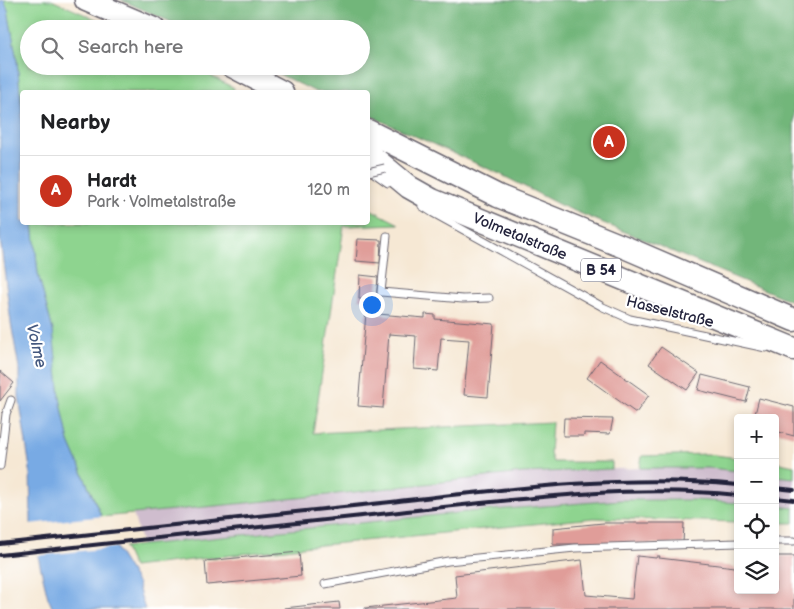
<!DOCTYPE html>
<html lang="en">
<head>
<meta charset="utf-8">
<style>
  body { margin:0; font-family:"Balsamiq Sans",sans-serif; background:#f6f6f6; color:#202124 }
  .controls { position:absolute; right:15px; bottom:15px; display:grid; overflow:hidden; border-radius:5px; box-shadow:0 2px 8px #0003 }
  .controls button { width:45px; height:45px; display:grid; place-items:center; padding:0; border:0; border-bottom:1px solid #e0e0e0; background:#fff; color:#202124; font:25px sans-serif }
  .you { position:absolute; left:371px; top:304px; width:18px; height:18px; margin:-12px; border:4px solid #fff; border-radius:50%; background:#1a73e8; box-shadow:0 0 0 8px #1a73e833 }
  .badge { display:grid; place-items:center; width:32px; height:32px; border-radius:50%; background:#c8321e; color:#fff; font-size:16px; font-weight:700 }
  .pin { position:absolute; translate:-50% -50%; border:2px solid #fff; box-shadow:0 1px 5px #0006 }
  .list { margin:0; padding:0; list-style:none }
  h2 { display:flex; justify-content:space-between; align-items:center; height:65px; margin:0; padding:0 20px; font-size:21px }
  h2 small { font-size:16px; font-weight:400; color:#757577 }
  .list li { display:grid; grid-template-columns:32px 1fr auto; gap:15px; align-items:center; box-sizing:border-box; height:70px; padding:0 20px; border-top:1px solid #e0e0e0 }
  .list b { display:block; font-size:19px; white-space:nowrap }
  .list p { margin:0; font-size:16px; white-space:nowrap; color:#757577 }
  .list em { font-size:16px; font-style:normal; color:#757577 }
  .icon { flex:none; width:28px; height:28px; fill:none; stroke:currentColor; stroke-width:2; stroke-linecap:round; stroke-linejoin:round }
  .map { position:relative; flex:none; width:794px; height:609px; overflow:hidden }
  .search { position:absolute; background:#fff; box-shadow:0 2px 8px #0003; left:20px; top:20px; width:350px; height:55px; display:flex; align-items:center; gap:12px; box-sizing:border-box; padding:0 18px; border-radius:28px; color:#757577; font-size:19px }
  .panel { position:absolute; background:#fff; box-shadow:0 2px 8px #0003; left:20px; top:90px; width:350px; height:135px; border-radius:5px }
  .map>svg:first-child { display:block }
</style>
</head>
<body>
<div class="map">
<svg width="794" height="609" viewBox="0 0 794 609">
  <rect width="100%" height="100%" fill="#fff"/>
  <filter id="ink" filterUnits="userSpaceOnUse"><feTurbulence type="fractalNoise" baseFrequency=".02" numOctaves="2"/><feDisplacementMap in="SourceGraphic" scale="10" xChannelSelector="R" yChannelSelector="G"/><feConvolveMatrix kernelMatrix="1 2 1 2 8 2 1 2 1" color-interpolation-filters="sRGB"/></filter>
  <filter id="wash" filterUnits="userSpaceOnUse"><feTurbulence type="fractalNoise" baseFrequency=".0096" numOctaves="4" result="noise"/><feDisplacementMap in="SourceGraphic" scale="20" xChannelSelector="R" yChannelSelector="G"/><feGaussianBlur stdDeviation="1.12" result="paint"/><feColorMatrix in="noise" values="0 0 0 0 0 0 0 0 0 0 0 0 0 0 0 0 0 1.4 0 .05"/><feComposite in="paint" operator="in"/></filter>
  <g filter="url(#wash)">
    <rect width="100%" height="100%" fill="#f6e8d4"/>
    <g fill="#cfbdce">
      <polygon points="640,468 709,468 738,471 738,503 693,500 621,500 468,512 142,545 133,514 328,495 522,473"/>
      <polygon points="775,476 794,478 794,508 775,506"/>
    </g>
    <g fill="#8ed48f" stroke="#587b65">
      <polygon points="4,0 51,0 119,29 29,29 29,66 192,66 234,88 233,92 22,92 22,113 17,61 8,10"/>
      <polygon points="368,208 399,224 344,226 313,433 552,422 550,454 553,462 612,462 612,469 522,473 328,495 102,517 69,442 60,398 53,331 38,274 33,223 368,222"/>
      <polygon points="707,454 738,458 738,471 709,468 640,468 642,456"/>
      <polygon points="775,462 794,466 794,478 775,476"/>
      <polygon points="621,500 693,500 738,503 738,522 594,518 302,547 133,567 124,547 468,512"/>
      <polygon points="775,506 794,508 794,523 775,523"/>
    </g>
    <polygon fill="#72b67a" stroke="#4a6c5a" points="121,0 794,0 794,302 560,205 502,175 368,115 368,92 316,92 262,66 361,66 361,29 187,29"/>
    <polygon fill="#78aae4" stroke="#4d6690" points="0,0 4,0 8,10 17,61 22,113 22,222 33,223 38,274 53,331 60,398 69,442 109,534 119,553 138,584 140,594 145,609 53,609 48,598 40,565 31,523 30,469 19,397 19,368 11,323 0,238"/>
    <polygon fill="#f6e8d4" points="105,516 119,547 35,556 29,524"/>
    <g id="blocks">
      <g fill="#e09d99">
        <polygon points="358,239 381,240 380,263 356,261"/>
        <polygon points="360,275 378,277 376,300 359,299"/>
        <polygon points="366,313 425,318 425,314 435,315 435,319 494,324 488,397 464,395 469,340 441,338 438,371 414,369 416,336 389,334 383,408 358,406"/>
        <polygon points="661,347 699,373 687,390 649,364"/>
        <polygon points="600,360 649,395 636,413 587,378"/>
        <polygon points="0,371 14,383 0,401"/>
        <polygon points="702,375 750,387 746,402 698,390"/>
        <polygon points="759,398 794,407 794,436 775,431 775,418 754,418"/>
        <polygon points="564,418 613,419 610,434 584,433 584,436 563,436"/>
        <polygon points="603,523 684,523 683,544 553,544 553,528"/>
        <polygon points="299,552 301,576 207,585 205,561"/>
        <polygon points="637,556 656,558 657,556 660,556 659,558 735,567 735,570 738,570 738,590 775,590 775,556 794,556 794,609 365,609 365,608 457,598 455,575 582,560 586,595 632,599"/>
        <polygon points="339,602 340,609 284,609 284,608"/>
      </g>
    </g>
  </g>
  <g filter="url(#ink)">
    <use href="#blocks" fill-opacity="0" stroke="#6c6771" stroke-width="1"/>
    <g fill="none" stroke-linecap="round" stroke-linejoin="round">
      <defs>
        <g id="service">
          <polyline points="368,169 388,183"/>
          <polyline points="422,206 433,213 603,307 630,319 766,348"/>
          <polyline points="387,236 381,292 463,299 489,298"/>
          <polyline points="0,466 6,414 11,400"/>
          <polyline points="775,541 794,541"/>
          <polyline points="325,584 448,561 575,548 738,543"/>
        </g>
        <g id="primary">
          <polyline points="86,0 154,29"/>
          <polyline points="232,66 282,92"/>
          <polyline points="368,131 498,196 629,249 794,320"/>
          <path id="s1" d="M368,153L409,187L432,200L794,349"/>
        </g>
      </defs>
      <use href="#service" stroke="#6c6771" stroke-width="9"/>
      <use href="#primary" stroke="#6c6771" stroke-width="25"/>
      <use href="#service" stroke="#fff" stroke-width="7"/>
      <use href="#primary" stroke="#fff" stroke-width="22"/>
      <g stroke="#22223b" stroke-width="4">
        <polyline points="775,488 794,490"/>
        <polyline points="775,498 794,500"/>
        <path d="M0,544C130,529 261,516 391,502C506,489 622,474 738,485"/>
        <path d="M0,555C133,540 266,526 399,512C511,500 624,484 738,495"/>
      </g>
      <defs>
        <polyline id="service-bridge" points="368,172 385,168"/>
      </defs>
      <use href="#service-bridge" stroke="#6c6771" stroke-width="9" stroke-linecap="butt"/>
      <use href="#service-bridge" stroke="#fff" stroke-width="7"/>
    </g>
  </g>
  <g text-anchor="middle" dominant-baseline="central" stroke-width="4.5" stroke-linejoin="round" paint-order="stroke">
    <rect fill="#fff" stroke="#646476" stroke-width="1" x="581" y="258.5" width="40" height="23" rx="4"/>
    <g font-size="14" font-weight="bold" fill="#22223b">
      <text x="601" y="270">B 54</text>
    </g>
    <g font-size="15" fill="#22223b" stroke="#fff">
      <text stroke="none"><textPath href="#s1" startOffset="175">Volmetalstraße</textPath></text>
      <text transform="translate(670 312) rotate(14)">Hasselstraße</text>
    </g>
    <g font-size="16" font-style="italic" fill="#44587f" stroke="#fff">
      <text transform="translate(36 346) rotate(77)">Volme</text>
    </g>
  </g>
</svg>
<div class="controls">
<button>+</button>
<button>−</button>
<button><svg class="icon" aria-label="locate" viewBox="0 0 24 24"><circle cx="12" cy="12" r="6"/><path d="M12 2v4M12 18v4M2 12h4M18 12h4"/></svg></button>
<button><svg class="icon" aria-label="layers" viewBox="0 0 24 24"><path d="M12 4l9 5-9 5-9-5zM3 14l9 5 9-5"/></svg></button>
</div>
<div class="you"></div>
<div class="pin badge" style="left:609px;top:142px">A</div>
<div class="search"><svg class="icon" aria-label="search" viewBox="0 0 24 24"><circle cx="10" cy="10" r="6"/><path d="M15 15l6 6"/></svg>Search here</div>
<section class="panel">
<h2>Nearby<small></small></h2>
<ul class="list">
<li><span class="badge">A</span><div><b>Hardt</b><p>Park · Volmetalstraße</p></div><em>120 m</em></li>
</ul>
</section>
</div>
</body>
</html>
